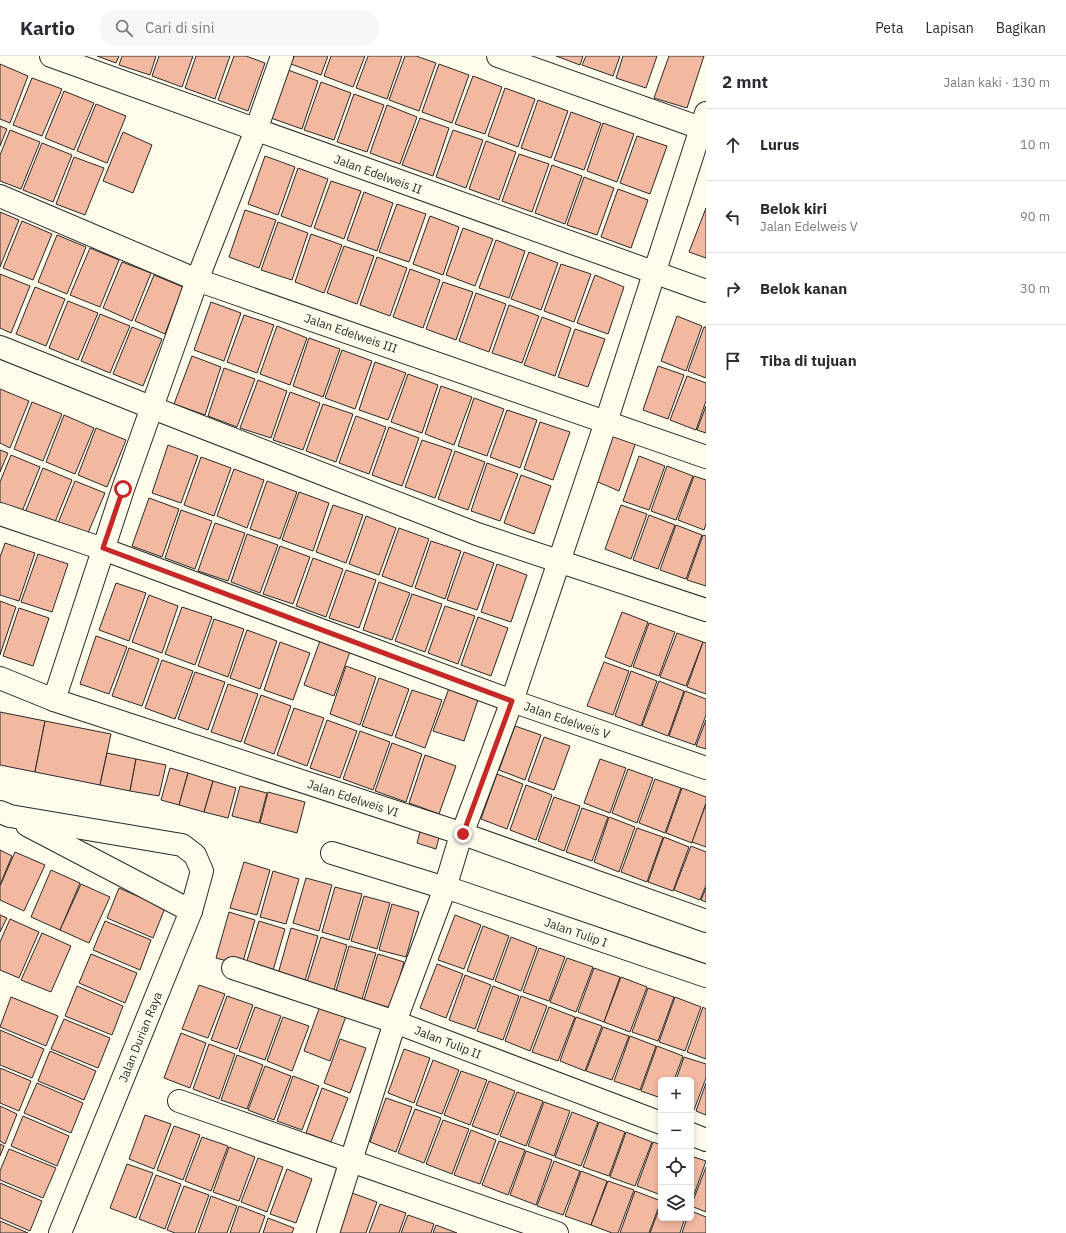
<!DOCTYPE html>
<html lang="id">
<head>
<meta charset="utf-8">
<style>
  body { margin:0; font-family:"IBM Plex Sans",sans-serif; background:#f7f7f7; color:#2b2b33 }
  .controls { position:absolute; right:12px; bottom:12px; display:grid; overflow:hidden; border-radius:6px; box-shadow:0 2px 6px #0003 }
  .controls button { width:36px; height:36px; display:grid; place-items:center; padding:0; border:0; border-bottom:1px solid #e1e1e2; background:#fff; color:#2b2b33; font:20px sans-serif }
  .stop { position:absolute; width:12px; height:12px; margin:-9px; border:3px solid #c62828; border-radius:50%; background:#fff }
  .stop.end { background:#c62828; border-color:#fff; box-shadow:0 1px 4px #0008 }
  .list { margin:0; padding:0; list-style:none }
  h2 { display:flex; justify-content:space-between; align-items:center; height:52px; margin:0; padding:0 16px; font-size:17px }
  h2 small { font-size:13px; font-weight:400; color:#7c7c81 }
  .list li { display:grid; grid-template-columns:26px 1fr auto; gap:12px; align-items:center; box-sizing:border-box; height:72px; padding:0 16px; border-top:1px solid #e1e1e2 }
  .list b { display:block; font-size:15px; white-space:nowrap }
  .list p { margin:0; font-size:13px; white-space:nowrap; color:#7c7c81 }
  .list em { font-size:13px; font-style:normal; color:#7c7c81 }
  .icon { flex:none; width:22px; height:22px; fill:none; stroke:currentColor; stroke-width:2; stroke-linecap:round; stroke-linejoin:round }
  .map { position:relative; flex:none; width:706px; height:1177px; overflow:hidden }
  header { display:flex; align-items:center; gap:24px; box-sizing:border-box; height:56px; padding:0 20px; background:#fff; border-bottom:1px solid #e1e1e2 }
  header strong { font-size:19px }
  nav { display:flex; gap:22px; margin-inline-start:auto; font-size:14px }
  .search { width:280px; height:36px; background:#f7f7f7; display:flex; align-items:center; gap:10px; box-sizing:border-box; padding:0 14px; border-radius:22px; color:#7c7c81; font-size:15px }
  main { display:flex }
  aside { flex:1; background:#fff }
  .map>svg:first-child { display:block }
</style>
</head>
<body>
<header>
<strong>Kartio</strong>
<div class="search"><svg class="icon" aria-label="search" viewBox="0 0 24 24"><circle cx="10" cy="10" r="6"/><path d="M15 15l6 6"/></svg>Cari di sini</div>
<nav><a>Peta</a><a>Lapisan</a><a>Bagikan</a></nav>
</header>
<main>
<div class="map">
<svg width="706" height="1177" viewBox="0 0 706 1177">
  <rect width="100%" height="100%" fill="#fdfbea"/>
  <g fill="#f2b8a0" stroke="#2b2b2b">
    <polygon points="97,0 119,0 116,7"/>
    <polygon points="122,0 156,0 150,19 119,9"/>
    <polygon points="159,0 193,0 182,31 152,20"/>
    <polygon points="196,0 230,0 215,43 185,32"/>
    <polygon points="234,0 246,0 265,7 248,55 218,44"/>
    <polygon points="294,0 328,0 321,19 291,8"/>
    <polygon points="331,0 365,0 353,31 324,20"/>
    <polygon points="368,0 402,0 387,43 356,32"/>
    <polygon points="405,0 416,0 436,7 419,55 389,44"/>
    <polygon points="556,0 583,0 580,9"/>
    <polygon points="586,0 620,0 613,20 582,9"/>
    <polygon points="623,0 657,0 646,32 616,22"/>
    <polygon points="669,0 704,0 687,52 654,42"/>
    <polygon points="0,8 28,20 10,67 0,63"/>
    <polygon points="439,8 469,19 452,67 422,56"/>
    <polygon points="288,14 318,25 302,73 271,62"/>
    <polygon points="473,20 502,31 485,78 455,68"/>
    <polygon points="32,22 62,33 42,80 13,69"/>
    <polygon points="321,26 351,37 334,84 304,74"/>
    <polygon points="505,32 535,43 518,91 488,80"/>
    <polygon points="64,35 94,47 74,94 45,82"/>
    <polygon points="354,38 384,49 367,96 337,86"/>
    <polygon points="538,44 568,55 551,102 521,92"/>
    <polygon points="96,48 126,60 107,107 77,95"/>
    <polygon points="387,49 417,61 400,108 370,97"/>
    <polygon points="571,56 601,67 584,114 554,104"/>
    <polygon points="420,62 449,72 433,120 402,109"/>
    <polygon points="603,67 634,78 617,126 587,115"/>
    <polygon points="0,70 7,73 0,90"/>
    <polygon points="10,74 40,86 21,133 0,125 0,99"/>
    <polygon points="453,74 483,84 466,132 436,121"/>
    <polygon points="123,76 152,89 133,137 103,125"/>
    <polygon points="637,80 667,90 650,138 620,127"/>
    <polygon points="486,85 516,96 499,144 469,133"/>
    <polygon points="42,87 72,99 53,146 23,134"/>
    <polygon points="519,98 549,108 532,156 502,145"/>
    <polygon points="265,100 295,111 278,159 248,148"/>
    <polygon points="74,101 104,112 85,159 56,148"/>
    <polygon points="552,109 582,120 565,168 535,157"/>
    <polygon points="298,112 328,123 311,171 281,160"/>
    <polygon points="584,121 614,132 597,179 567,169"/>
    <polygon points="331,125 361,135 344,183 314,172"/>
    <polygon points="618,133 648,144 631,192 601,181"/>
    <polygon points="364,136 393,147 377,195 347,184"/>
    <polygon points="397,148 426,158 409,206 379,196"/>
    <polygon points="706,152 706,202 689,196"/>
    <polygon points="245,154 276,164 259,212 229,201"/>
    <polygon points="0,156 19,164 0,211"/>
    <polygon points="430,160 459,171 443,219 413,208"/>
    <polygon points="22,165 52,178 33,224 3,212"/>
    <polygon points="278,166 308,177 292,224 261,214"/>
    <polygon points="463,172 493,183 475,230 446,219"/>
    <polygon points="311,178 342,189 324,237 295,226"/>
    <polygon points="57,179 86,191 67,238 38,226"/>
    <polygon points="496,184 525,195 509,242 479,232"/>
    <polygon points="344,190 374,200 357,248 327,237"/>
    <polygon points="90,192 119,204 100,251 70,239"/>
    <polygon points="529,196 558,207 541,254 511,243"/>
    <polygon points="377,201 407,212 390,260 360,249"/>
    <polygon points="122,206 151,217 132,265 103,252"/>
    <polygon points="561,208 591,218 574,266 544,255"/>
    <polygon points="410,213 440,224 423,272 393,261"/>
    <polygon points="0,218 30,230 11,277 0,272"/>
    <polygon points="154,219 183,231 165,278 135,265"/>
    <polygon points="595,219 624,231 608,278 577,267"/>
    <polygon points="443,226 473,236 456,284 426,273"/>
    <polygon points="35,231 65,243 46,290 16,278"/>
    <polygon points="476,237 506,248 489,296 459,285"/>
    <polygon points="68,245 98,257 78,304 49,292"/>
    <polygon points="211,246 241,257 224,305 194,294"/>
    <polygon points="509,249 539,260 522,307 492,297"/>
    <polygon points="100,258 130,270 110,317 81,305"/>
    <polygon points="244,259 274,269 257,317 227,306"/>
    <polygon points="677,260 702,270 686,315 661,305"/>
    <polygon points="542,261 571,272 555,320 524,309"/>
    <polygon points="277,270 307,282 290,329 260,318"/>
    <polygon points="132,271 162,283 143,330 113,318"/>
    <polygon points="704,271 706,271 706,322 688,315"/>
    <polygon points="575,273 605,283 588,331 558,321"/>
    <polygon points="309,282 340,293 323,341 293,330"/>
    <polygon points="342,294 372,305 355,353 325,342"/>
    <polygon points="192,300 221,311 205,359 174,348"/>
    <polygon points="375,306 406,317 388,364 359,354"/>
    <polygon points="658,310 684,319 668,363 643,354"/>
    <polygon points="224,312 255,323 237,371 208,360"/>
    <polygon points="408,318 438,329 422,377 391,366"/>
    <polygon points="687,320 706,327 706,345 696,374 670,364"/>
    <polygon points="258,324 287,335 271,382 240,372"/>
    <polygon points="441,330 472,341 454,389 425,378"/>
    <polygon points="0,333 29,345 10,392 0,387"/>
    <polygon points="290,336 320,347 303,394 273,384"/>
    <polygon points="474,342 504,353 487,400 458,390"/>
    <polygon points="32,346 62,358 43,405 14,393"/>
    <polygon points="323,348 353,358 336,406 306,395"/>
    <polygon points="706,350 706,377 697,374"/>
    <polygon points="507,354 537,364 520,412 490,401"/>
    <polygon points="64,359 94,372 75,418 46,406"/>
    <polygon points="356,360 386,371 369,418 339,407"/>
    <polygon points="540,366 570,376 553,424 524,413"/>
    <polygon points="389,371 419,382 402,430 372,419"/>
    <polygon points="96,372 126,384 107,431 78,419"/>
    <polygon points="610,372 637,383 619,435 591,423"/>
    <polygon points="422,384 452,394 435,442 405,431"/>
    <polygon points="168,389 198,400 181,447 152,437"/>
    <polygon points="0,394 8,397 0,416"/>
    <polygon points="455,395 485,406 468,454 438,443"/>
    <polygon points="11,399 40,411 21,458 0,449 0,426"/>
    <polygon points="639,400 665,410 649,454 623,445"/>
    <polygon points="201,401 231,412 214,460 184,449"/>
    <polygon points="487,407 518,418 500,465 471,455"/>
    <polygon points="667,410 693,420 676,464 651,455"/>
    <polygon points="43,412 72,424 53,471 24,459"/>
    <polygon points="234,413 264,424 247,472 217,460"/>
    <polygon points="521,419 551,430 534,478 504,467"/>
    <polygon points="694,420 706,424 706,468 704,474 678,464"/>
    <polygon points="75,425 105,437 85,484 56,472"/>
    <polygon points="267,425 297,436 280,483 250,473"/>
    <polygon points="299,436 329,447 313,495 282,484"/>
    <polygon points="149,442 179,453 162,501 132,490"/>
    <polygon points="333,449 363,459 346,507 316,496"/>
    <polygon points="621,449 647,458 631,503 605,493"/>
    <polygon points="181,454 212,465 195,513 165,502"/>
    <polygon points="649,459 675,469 658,513 633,504"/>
    <polygon points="366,460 396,472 379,519 349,508"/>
    <polygon points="215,467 245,477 228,525 198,515"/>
    <polygon points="676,469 702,479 686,523 660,514"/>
    <polygon points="399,472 429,483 412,531 382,520"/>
    <polygon points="247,478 278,489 260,537 231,526"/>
    <polygon points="703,479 706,480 706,530 687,524"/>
    <polygon points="431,485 461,495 445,543 415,532"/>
    <polygon points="5,487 35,497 19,545 0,539 0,501"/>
    <polygon points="280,490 310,501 293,548 263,538"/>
    <polygon points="464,496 494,507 477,554 447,544"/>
    <polygon points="38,498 68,508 52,556 21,546"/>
    <polygon points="313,502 343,513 326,561 296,550"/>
    <polygon points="497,508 527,519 511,566 481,556"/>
    <polygon points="346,514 376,524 359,572 329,562"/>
    <polygon points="379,526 410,537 392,584 363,574"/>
    <polygon points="116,527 146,537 129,585 99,574"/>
    <polygon points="412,538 442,548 425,596 395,585"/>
    <polygon points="149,539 178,550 162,597 132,586"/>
    <polygon points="0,545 16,551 0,599"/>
    <polygon points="445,550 475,560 458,608 428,597"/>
    <polygon points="182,551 212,561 195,609 165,598"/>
    <polygon points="19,552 49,562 33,610 3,600"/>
    <polygon points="622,556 648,566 631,611 605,601"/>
    <polygon points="478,561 508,572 491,620 461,609"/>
    <polygon points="214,563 244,573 228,621 198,610"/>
    <polygon points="649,567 675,576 659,620 633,611"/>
    <polygon points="247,574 277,585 260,633 230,622"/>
    <polygon points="677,577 703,586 686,630 660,621"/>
    <polygon points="96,580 127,591 109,638 80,628"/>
    <polygon points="321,582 351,593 334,640 304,629"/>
    <polygon points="280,586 310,597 293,644 264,634"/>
    <polygon points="703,586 706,587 706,638 687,631"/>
    <polygon points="129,592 159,603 142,650 112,640"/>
    <polygon points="162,604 193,615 175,663 145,652"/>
    <polygon points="604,606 629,615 613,659 587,650"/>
    <polygon points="346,610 376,621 360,669 330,658"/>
    <polygon points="631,615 657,625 641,670 615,660"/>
    <polygon points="195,616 225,626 208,674 178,663"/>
    <polygon points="379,622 409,633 392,680 362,670"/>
    <polygon points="659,625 684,635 668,680 642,670"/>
    <polygon points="451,627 480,638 464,685 433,675"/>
    <polygon points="228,628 258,638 241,686 211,676"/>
    <polygon points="412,634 442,644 425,692 395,681"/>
    <polygon points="685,635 706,643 706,659 695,689 669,680"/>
    <polygon points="261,639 291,650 274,698 244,687"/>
    <polygon points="294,652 324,662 307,710 277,699"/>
    <polygon points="0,656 45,665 35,716 0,709"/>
    <polygon points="327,664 357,675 340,722 310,712"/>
    <polygon points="706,664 706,693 696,690"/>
    <polygon points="45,665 111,678 100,729 35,716"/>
    <polygon points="515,670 541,679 525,724 499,714"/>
    <polygon points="360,675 390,686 373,734 343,723"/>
    <polygon points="544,681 570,690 554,734 528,725"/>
    <polygon points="392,687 422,698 406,746 375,735"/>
    <polygon points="107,697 136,703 130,735 100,729"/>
    <polygon points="425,699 456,710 439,758 409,747"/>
    <polygon points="136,703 166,709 159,740 130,735"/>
    <polygon points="600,703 626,712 610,757 584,747"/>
    <polygon points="170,712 188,717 179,749 161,744"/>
    <polygon points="628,713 653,722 637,767 612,757"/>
    <polygon points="188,717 213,725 204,756 179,749"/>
    <polygon points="497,718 523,728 507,773 481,763"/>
    <polygon points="655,723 681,732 665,777 639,767"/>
    <polygon points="213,725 236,732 228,762 204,756"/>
    <polygon points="526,729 552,739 536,784 510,774"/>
    <polygon points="240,730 267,737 259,767 232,760"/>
    <polygon points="682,732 706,741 706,747 692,787 666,777"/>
    <polygon points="268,736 305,746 297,777 260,767"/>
    <polygon points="554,741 580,750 564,795 538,785"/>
    <polygon points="706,748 706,791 692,786"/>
    <polygon points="582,752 608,761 592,805 566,796"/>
    <polygon points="609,761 635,771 619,816 594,806"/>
    <polygon points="421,772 440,778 436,793 417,787"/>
    <polygon points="637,772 663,781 647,826 621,816"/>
    <polygon points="664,781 689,791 673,835 648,826"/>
    <polygon points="691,790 706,796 706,829 700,844 674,834"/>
    <polygon points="0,794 12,800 0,829"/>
    <polygon points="15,796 45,809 24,855 0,844 0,830"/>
    <polygon points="244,806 270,814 257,859 230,852"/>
    <polygon points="51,814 80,827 60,874 31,861"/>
    <polygon points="273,815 299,823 286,868 260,861"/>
    <polygon points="306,822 332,829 319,875 293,867"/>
    <polygon points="81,828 110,841 89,887 60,874"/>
    <polygon points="335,831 362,838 349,884 322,876"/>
    <polygon points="119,832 165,852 153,882 107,862"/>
    <polygon points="706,832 706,846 701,844"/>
    <polygon points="364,840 390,847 377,893 351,885"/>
    <polygon points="392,848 419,856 406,901 379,894"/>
    <polygon points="229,856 255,864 242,909 216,902"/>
    <polygon points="0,859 7,862 0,876"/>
    <polygon points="455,859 481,869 464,913 438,904"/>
    <polygon points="10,863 39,876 19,922 0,914 0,886"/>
    <polygon points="105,865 151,884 140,914 93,894"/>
    <polygon points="259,865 285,873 272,918 245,911"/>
    <polygon points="483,870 509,880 493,924 467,915"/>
    <polygon points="291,872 318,880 305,925 278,918"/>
    <polygon points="42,877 71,890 51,936 21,924"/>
    <polygon points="321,881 347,889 334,934 307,926"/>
    <polygon points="511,881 537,891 521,935 495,925"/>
    <polygon points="349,890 376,897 362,943 336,935"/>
    <polygon points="539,892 565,901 549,945 523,936"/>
    <polygon points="91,898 137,917 125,947 79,927"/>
    <polygon points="378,898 404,906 391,952 364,944"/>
    <polygon points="567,902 593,911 576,956 550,946"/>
    <polygon points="437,908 463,918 446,962 420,952"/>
    <polygon points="594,912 620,921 604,966 578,956"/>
    <polygon points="465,919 491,929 475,973 449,964"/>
    <polygon points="621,921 647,931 630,976 604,966"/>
    <polygon points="199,929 225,938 208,982 182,973"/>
    <polygon points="77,930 123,950 112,979 65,960"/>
    <polygon points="493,930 519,940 503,984 477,975"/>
    <polygon points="648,932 674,941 658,985 632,976"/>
    <polygon points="227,940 253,949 237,993 211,984"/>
    <polygon points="521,940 547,950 530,995 505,985"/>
    <polygon points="11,941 58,960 46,990 0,971"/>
    <polygon points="675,941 701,951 685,995 659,986"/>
    <polygon points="320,950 346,960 330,1005 304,995"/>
    <polygon points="255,951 281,960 265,1004 239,995"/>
    <polygon points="549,951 575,961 558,1005 532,996"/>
    <polygon points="703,951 706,953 706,1003 687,996"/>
    <polygon points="283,961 309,970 292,1015 267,1005"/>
    <polygon points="576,961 602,970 585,1015 560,1005"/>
    <polygon points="64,963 110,982 98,1012 51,993"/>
    <polygon points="603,971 629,980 612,1024 586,1015"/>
    <polygon points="0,974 44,993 32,1022 0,1009"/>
    <polygon points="181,977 206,987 190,1032 164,1022"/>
    <polygon points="630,980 656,990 640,1034 614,1025"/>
    <polygon points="340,983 366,992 350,1037 324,1027"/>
    <polygon points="209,988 235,998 219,1043 193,1033"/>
    <polygon points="657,990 683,1000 674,1024 661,1024 661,1042 641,1035"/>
    <polygon points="404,993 430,1002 414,1047 388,1037"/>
    <polygon points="50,995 96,1015 84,1044 38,1025"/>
    <polygon points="237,999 263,1009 247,1053 221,1044"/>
    <polygon points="684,1001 706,1008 706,1022 694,1054 691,1053 691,1024 676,1024"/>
    <polygon points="433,1004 459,1014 442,1058 416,1049"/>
    <polygon points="265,1010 291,1020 274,1064 248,1054"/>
    <polygon points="0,1012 31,1025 19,1055 0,1047"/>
    <polygon points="461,1015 487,1024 470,1069 444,1059"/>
    <polygon points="293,1020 319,1030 302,1074 277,1065"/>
    <polygon points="489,1025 515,1035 498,1079 472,1070"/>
    <polygon points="37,1027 83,1047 71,1077 24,1057"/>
    <polygon points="706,1027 706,1059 696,1055"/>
    <polygon points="322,1032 348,1042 331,1086 306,1077"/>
    <polygon points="517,1036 543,1045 526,1090 500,1080"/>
    <polygon points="386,1042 412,1051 396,1096 370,1086"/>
    <polygon points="544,1046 570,1055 554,1100 528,1090"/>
    <polygon points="0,1050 17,1058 5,1088 0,1085"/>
    <polygon points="415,1053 441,1062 424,1107 398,1097"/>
    <polygon points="572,1056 598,1066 581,1110 555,1101"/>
    <polygon points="145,1059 171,1068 154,1113 129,1103"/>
    <polygon points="23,1060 69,1080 57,1110 11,1090"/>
    <polygon points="443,1064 469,1073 452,1118 426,1108"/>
    <polygon points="599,1066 625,1076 609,1120 583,1111"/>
    <polygon points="174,1070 200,1079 183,1124 157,1114"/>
    <polygon points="471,1074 496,1084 480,1128 454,1119"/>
    <polygon points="626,1076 652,1086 635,1130 610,1121"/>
    <polygon points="202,1081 228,1090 211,1135 185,1125"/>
    <polygon points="499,1085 525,1094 508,1139 482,1129"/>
    <polygon points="653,1086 661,1089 661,1139 637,1130"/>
    <polygon points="0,1088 4,1090 0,1100"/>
    <polygon points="229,1091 255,1101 239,1145 213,1136"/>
    <polygon points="9,1093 56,1112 43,1142 0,1124 0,1115"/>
    <polygon points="526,1095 552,1104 536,1149 510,1139"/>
    <polygon points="691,1100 706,1105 691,1147"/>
    <polygon points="258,1102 283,1111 267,1156 241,1146"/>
    <polygon points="554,1105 580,1115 563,1159 537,1150"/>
    <polygon points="127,1108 153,1117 136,1162 110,1152"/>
    <polygon points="706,1111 706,1156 691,1150"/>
    <polygon points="287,1113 312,1123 296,1167 270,1158"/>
    <polygon points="581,1115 607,1125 591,1169 565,1160"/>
    <polygon points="156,1119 181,1128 165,1173 139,1163"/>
    <polygon points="608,1125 634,1134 618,1177 612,1177 591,1169"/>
    <polygon points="0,1127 42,1145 30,1175 0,1162"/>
    <polygon points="184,1130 209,1139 195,1177 175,1177 167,1174"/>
    <polygon points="635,1135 661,1145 649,1177 620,1177"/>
    <polygon points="352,1137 377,1146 366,1177 337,1177"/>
    <polygon points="211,1140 237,1150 227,1177 198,1177"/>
    <polygon points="380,1148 406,1157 399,1177 369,1177"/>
    <polygon points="661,1148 661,1162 685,1162 680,1177 650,1177"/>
    <polygon points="239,1150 265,1160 259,1177 230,1177"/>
    <polygon points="691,1155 706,1161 706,1177 682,1177 687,1162 691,1162"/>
    <polygon points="408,1159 434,1168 431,1177 401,1177"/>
    <polygon points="268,1162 294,1172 292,1177 263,1177"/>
    <polygon points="0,1165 28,1177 0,1177"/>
    <polygon points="436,1169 457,1177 433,1177"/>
  </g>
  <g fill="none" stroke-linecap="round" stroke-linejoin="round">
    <defs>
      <g id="minor">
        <polyline points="51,0 706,235"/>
        <polyline points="498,0 706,74"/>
        <polyline points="0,140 197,224 706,401"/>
        <polyline points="0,291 153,352 477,478 706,554"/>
        <polyline points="0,458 103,493 512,645 706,712"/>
        <polyline points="0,622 54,644 463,778 706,865"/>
        <polyline points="54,644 123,433 197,224 256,74 282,0"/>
        <polyline points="0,756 10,760 182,789 195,799 202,815 191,855 60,1177"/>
        <polyline points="27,769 191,855"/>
        <polyline points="332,797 445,832 457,835 706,920"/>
        <polyline points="233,912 395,966 661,1067"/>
        <polyline points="179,1045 557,1177"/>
        <polyline points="691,1078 706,1084"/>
        <polyline points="328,1177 395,966 445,832 458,789 512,645 606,366 706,57"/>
      </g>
    </defs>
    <use href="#minor" stroke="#2b2b2b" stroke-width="24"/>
    <use href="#minor" stroke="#fdfbea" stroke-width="22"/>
  </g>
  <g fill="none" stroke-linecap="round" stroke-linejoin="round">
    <polyline stroke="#c62828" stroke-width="5" points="123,433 103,492 512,645 463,778"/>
  </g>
  <g text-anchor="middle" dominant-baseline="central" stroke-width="3" stroke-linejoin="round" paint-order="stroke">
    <g font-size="12" fill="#2b2b2b" stroke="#fdfbea">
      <text transform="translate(378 118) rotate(20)">Jalan Edelweis II</text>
      <text transform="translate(351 277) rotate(19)">Jalan Edelweis III</text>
      <text transform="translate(567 664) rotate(19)">Jalan Edelweis V</text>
      <text transform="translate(353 742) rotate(18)">Jalan Edelweis VI</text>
      <text transform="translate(576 876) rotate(19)">Jalan Tulip I</text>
      <text transform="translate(140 981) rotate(-68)">Jalan Durian Raya</text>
      <text transform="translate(448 986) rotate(21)">Jalan Tulip II</text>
    </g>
  </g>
</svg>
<div class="controls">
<button>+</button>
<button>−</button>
<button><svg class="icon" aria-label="locate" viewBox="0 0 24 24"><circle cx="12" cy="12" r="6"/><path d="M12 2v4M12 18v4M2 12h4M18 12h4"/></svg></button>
<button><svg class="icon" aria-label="layers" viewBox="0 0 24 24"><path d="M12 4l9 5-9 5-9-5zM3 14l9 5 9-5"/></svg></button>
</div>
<div class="stop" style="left:123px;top:433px"></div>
<div class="stop end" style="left:463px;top:778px"></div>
</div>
<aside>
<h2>2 mnt<small>Jalan kaki · 130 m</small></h2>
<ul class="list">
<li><svg class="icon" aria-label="ahead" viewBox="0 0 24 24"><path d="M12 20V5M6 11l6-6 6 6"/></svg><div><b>Lurus</b></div><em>10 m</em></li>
<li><svg class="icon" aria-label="left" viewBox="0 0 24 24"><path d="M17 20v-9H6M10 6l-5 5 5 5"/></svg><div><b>Belok kiri</b><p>Jalan Edelweis V</p></div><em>90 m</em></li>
<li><svg class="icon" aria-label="right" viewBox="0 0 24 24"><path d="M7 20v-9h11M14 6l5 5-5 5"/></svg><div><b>Belok kanan</b></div><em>30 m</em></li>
<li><svg class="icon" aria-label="arrive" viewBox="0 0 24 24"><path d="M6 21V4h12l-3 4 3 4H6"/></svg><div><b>Tiba di tujuan</b></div></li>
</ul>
</aside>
</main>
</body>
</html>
